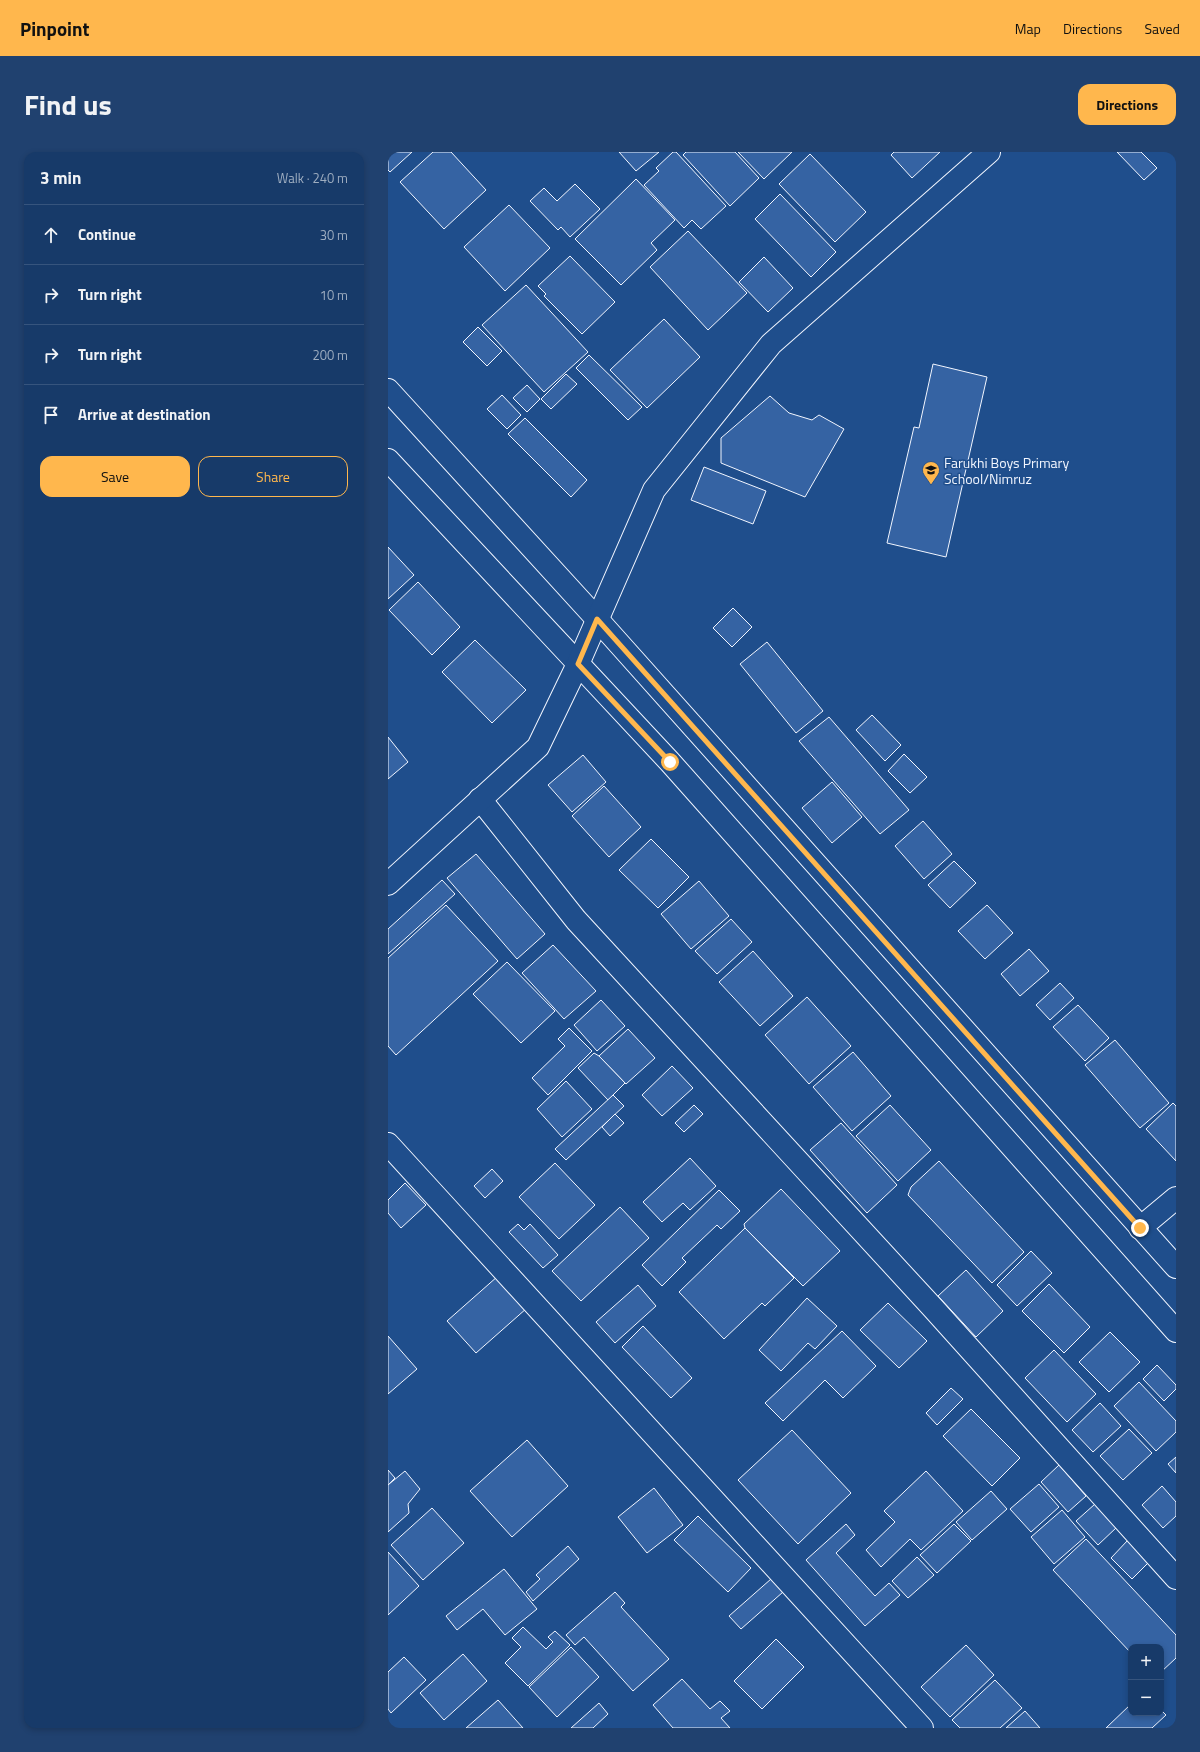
<!DOCTYPE html>
<html lang="en">
<head>
<meta charset="utf-8">
<style>
  body { margin:0; font-family:"Titillium Web",sans-serif; background:#20416f; color:#f1f3f6 }
  .controls { position:absolute; right:12px; bottom:12px; display:grid; overflow:hidden; border-radius:8px; box-shadow:0 2px 6px #0003 }
  .controls button { width:36px; height:36px; display:grid; place-items:center; padding:0; border:0; border-bottom:1px solid #36547d; background:#173a69; color:#f1f3f6; font:20px sans-serif }
  .stop { position:absolute; width:12px; height:12px; margin:-9px; border:3px solid #ffb74d; border-radius:50%; background:#fff }
  .stop.end { background:#ffb74d; border-color:#fff; box-shadow:0 1px 4px #0008 }
  .list { margin:0; padding:0; list-style:none }
  h2 { display:flex; justify-content:space-between; align-items:center; height:52px; margin:0; padding:0 16px; font-size:17px }
  h2 small { font-size:13px; font-weight:400; color:#9eadc0 }
  .list li { display:grid; grid-template-columns:26px 1fr auto; gap:12px; align-items:center; box-sizing:border-box; height:60px; padding:0 16px; border-top:1px solid #36547d }
  .list b { display:block; font-size:15px; white-space:nowrap }
  .list em { font-size:13px; font-style:normal; color:#9eadc0 }
  .actions { display:flex; gap:8px; padding:12px 16px }
  .actions a { flex:1; padding:9px 0; border:1px solid #ffb74d; border-radius:12px; text-align:center; font-size:14px; color:#ffb74d }
  .actions .main { background:#ffb74d; color:#111 }
  .icon { flex:none; width:22px; height:22px; fill:none; stroke:currentColor; stroke-width:2; stroke-linecap:round; stroke-linejoin:round }
  .map { position:relative; flex:none; width:788px; height:1576px; overflow:hidden; border-radius:12px }
  header { display:flex; align-items:center; gap:24px; box-sizing:border-box; height:56px; padding:0 20px; background:#ffb74d; color:#111 }
  header strong { font-size:19px }
  nav { display:flex; gap:22px; margin-inline-start:auto; font-size:14px }
  .intro { display:flex; align-items:center; justify-content:space-between; box-sizing:border-box; height:96px; padding:0 24px }
  h1 { margin:0; font-size:28px }
  .button { padding:10px 18px; border-radius:12px; background:#ffb74d; color:#111; font-size:14px; font-weight:700 }
  main { display:flex; gap:24px; padding:0 24px }
  aside { flex:1; background:#173a69; border-radius:12px; box-shadow:0 2px 6px #0003 }
  .map>svg:first-child { display:block }
</style>
</head>
<body>
<header>
<strong>Pinpoint</strong>
<nav><a>Map</a><a>Directions</a><a>Saved</a></nav>
</header>
<div class="intro"><h1>Find us</h1><a class="button">Directions</a></div>
<main>
<aside>
<h2>3 min<small>Walk · 240 m</small></h2>
<ul class="list">
<li><svg class="icon" aria-label="ahead" viewBox="0 0 24 24"><path d="M12 20V5M6 11l6-6 6 6"/></svg><div><b>Continue</b></div><em>30 m</em></li>
<li><svg class="icon" aria-label="right" viewBox="0 0 24 24"><path d="M7 20v-9h11M14 6l5 5-5 5"/></svg><div><b>Turn right</b></div><em>10 m</em></li>
<li><svg class="icon" aria-label="right" viewBox="0 0 24 24"><path d="M7 20v-9h11M14 6l5 5-5 5"/></svg><div><b>Turn right</b></div><em>200 m</em></li>
<li><svg class="icon" aria-label="arrive" viewBox="0 0 24 24"><path d="M6 21V4h12l-3 4 3 4H6"/></svg><div><b>Arrive at destination</b></div></li>
</ul>
<div class="actions"><a class="main">Save</a><a>Share</a></div>
</aside>
<div class="map">
<svg width="788" height="1576" viewBox="0 0 788 1576">
  <rect width="100%" height="100%" fill="#1f4e8c"/>
  <g fill="#3563a3" stroke="#f2f6ff">
    <polygon points="0,0 24,0 2,20 0,18"/>
    <polygon points="45,0 63,0 98,38 56,77 12,30"/>
    <polygon points="231,0 271,0 248,19"/>
    <polygon points="285,0 288,0 338,54 313,77 304,68 296,76 256,33 271,19 268,16"/>
    <polygon points="298,0 347,0 371,26 342,54 295,3"/>
    <polygon points="350,0 404,0 376,27"/>
    <polygon points="506,0 552,0 524,26 503,3"/>
    <polygon points="729,0 753,0 769,16 756,28"/>
    <polygon points="422,2 478,60 447,90 391,32"/>
    <polygon points="248,27 287,68 263,91 269,98 233,133 187,87"/>
    <polygon points="187,32 212,57 182,85 173,75 170,78 142,49 156,36 169,49"/>
    <polygon points="392,42 448,100 423,125 367,67"/>
    <polygon points="121,53 162,96 117,139 76,95"/>
    <polygon points="300,79 359,141 320,178 262,115"/>
    <polygon points="182,104 227,150 194,182 156,144 158,142 150,134"/>
    <polygon points="376,105 405,136 380,160 351,130"/>
    <polygon points="138,133 200,200 156,240 94,173"/>
    <polygon points="276,167 312,205 259,256 222,218"/>
    <polygon points="90,175 114,199 99,214 75,190"/>
    <polygon points="201,203 254,255 240,268 188,216"/>
    <polygon points="545,212 599,225 558,405 499,391 526,275 531,276"/>
    <polygon points="178,222 189,232 163,257 153,247"/>
    <polygon points="139,233 152,247 139,260 125,246"/>
    <polygon points="114,243 133,263 119,277 99,257"/>
    <polygon points="382,244 401,261 424,268 431,263 456,277 417,345 333,311 333,286"/>
    <polygon points="137,266 199,328 183,345 120,282"/>
    <polygon points="316,315 378,339 365,372 303,348"/>
    <polygon points="0,395 26,423 0,447"/>
    <polygon points="30,430 72,475 44,503 1,458"/>
    <polygon points="345,456 364,475 344,495 325,476"/>
    <polygon points="87,488 138,538 104,571 54,520"/>
    <polygon points="379,490 435,559 408,581 352,512"/>
    <polygon points="484,563 513,593 497,609 468,578"/>
    <polygon points="441,565 521,658 492,682 411,589"/>
    <polygon points="0,585 20,610 0,627"/>
    <polygon points="516,602 539,625 522,641 500,619"/>
    <polygon points="195,603 218,630 184,660 160,633"/>
    <polygon points="444,630 474,665 444,691 414,656"/>
    <polygon points="216,634 253,675 221,705 184,664"/>
    <polygon points="535,669 564,702 536,727 507,694"/>
    <polygon points="263,687 301,725 270,756 231,718"/>
    <polygon points="88,702 157,782 129,807 59,726"/>
    <polygon points="566,709 588,731 562,756 540,733"/>
    <polygon points="54,728 67,742 0,802 0,777"/>
    <polygon points="311,729 341,764 303,797 273,762"/>
    <polygon points="58,753 110,809 8,903 0,894 0,806"/>
    <polygon points="599,753 625,781 597,807 570,779"/>
    <polygon points="343,767 364,790 329,822 307,799"/>
    <polygon points="165,793 208,839 176,867 134,821"/>
    <polygon points="641,797 661,819 632,844 613,822"/>
    <polygon points="365,799 405,844 372,874 331,830"/>
    <polygon points="119,810 167,859 133,891 85,842"/>
    <polygon points="672,831 686,846 662,868 648,853"/>
    <polygon points="419,845 463,894 421,932 377,883"/>
    <polygon points="213,848 237,874 209,899 186,873"/>
    <polygon points="690,853 721,886 697,909 665,875"/>
    <polygon points="181,876 204,899 160,943 144,926 177,894 170,887"/>
    <polygon points="240,877 267,906 238,932 211,904"/>
    <polygon points="727,888 781,951 752,976 697,913"/>
    <polygon points="465,900 503,944 464,979 425,935"/>
    <polygon points="206,901 211,904 237,931 220,948 190,916"/>
    <polygon points="284,914 305,936 274,964 254,943"/>
    <polygon points="178,929 204,957 174,985 149,957"/>
    <polygon points="225,943 236,954 178,1008 167,997"/>
    <polygon points="785,951 788,954 788,1009 758,977"/>
    <polygon points="306,953 315,962 296,980 287,971"/>
    <polygon points="502,953 543,998 510,1029 468,984"/>
    <polygon points="227,962 236,971 222,984 214,975"/>
    <polygon points="453,971 509,1033 479,1061 422,998"/>
    <polygon points="302,1006 328,1034 302,1058 295,1051 274,1070 255,1050"/>
    <polygon points="551,1009 636,1100 604,1131 520,1043 523,1035"/>
    <polygon points="167,1011 207,1053 171,1087 131,1045"/>
    <polygon points="104,1017 115,1029 97,1046 86,1034"/>
    <polygon points="17,1031 38,1053 13,1076 0,1061 0,1048"/>
    <polygon points="393,1037 452,1099 415,1134 357,1076 356,1072"/>
    <polygon points="331,1038 352,1059 333,1077 329,1073 294,1106 298,1110 274,1134 254,1113"/>
    <polygon points="232,1055 261,1086 193,1149 164,1119"/>
    <polygon points="130,1072 136,1078 142,1072 170,1103 155,1116 121,1080"/>
    <polygon points="357,1076 406,1126 377,1154 374,1151 336,1187 291,1140"/>
    <polygon points="643,1099 664,1121 629,1154 609,1133"/>
    <polygon points="578,1118 615,1159 588,1185 550,1144"/>
    <polygon points="110,1124 139,1156 88,1201 59,1169"/>
    <polygon points="661,1132 702,1175 676,1201 634,1159"/>
    <polygon points="250,1133 268,1154 227,1191 208,1170"/>
    <polygon points="419,1146 449,1174 427,1197 420,1191 393,1219 371,1198"/>
    <polygon points="500,1151 539,1189 511,1216 472,1178"/>
    <polygon points="255,1174 304,1226 283,1246 234,1195"/>
    <polygon points="454,1179 488,1214 455,1246 437,1228 395,1269 377,1251"/>
    <polygon points="722,1180 752,1210 721,1240 691,1210"/>
    <polygon points="0,1184 29,1217 0,1242"/>
    <polygon points="666,1198 708,1242 679,1270 637,1226"/>
    <polygon points="769,1213 788,1233 788,1237 776,1249 755,1227"/>
    <polygon points="751,1230 788,1269 788,1280 768,1299 726,1254"/>
    <polygon points="563,1236 575,1247 549,1273 538,1261"/>
    <polygon points="712,1251 733,1274 705,1300 684,1278"/>
    <polygon points="583,1257 632,1306 604,1334 555,1284"/>
    <polygon points="741,1277 764,1301 735,1328 712,1304"/>
    <polygon points="404,1278 463,1341 410,1392 350,1328"/>
    <polygon points="139,1288 180,1334 124,1385 82,1339"/>
    <polygon points="788,1305 788,1321 780,1312"/>
    <polygon points="671,1313 698,1344 680,1360 653,1330"/>
    <polygon points="0,1318 7,1326 0,1333"/>
    <polygon points="17,1319 32,1337 20,1352 21,1361 0,1380 0,1333"/>
    <polygon points="538,1319 575,1359 533,1398 522,1387 493,1415 478,1398 507,1370 496,1359"/>
    <polygon points="651,1332 671,1355 643,1380 622,1357"/>
    <polygon points="774,1334 788,1350 788,1364 775,1376 754,1353"/>
    <polygon points="266,1336 295,1373 259,1401 230,1365"/>
    <polygon points="603,1339 619,1357 584,1388 568,1370"/>
    <polygon points="707,1352 729,1375 710,1393 688,1369"/>
    <polygon points="44,1356 76,1391 35,1428 3,1393"/>
    <polygon points="674,1358 697,1385 666,1412 643,1385"/>
    <polygon points="310,1364 363,1416 340,1440 286,1388"/>
    <polygon points="458,1372 467,1383 448,1401 487,1444 501,1431 512,1443 477,1474 418,1408"/>
    <polygon points="566,1372 583,1389 549,1421 532,1403"/>
    <polygon points="698,1387 788,1483 788,1506 773,1520 773,1495 743,1495 743,1501 665,1418"/>
    <polygon points="740,1388 762,1409 744,1427 723,1406"/>
    <polygon points="180,1394 191,1407 145,1449 138,1440 152,1427 148,1423"/>
    <polygon points="0,1400 31,1434 0,1463"/>
    <polygon points="529,1405 546,1423 520,1446 504,1429"/>
    <polygon points="116,1417 149,1457 117,1483 95,1457 69,1478 58,1464"/>
    <polygon points="383,1427 395,1440 353,1477 341,1464"/>
    <polygon points="227,1440 237,1451 233,1455 281,1507 245,1539 196,1485 187,1493 178,1483"/>
    <polygon points="135,1475 158,1497 165,1490 160,1485 167,1479 182,1493 140,1534 117,1511 133,1495 124,1486"/>
    <polygon points="388,1487 416,1515 374,1557 346,1529"/>
    <polygon points="578,1493 606,1523 562,1565 533,1535"/>
    <polygon points="183,1495 211,1525 169,1565 141,1535"/>
    <polygon points="75,1502 99,1529 56,1568 32,1541"/>
    <polygon points="16,1505 38,1528 3,1561 0,1557 0,1520"/>
    <polygon points="294,1527 322,1557 332,1549 342,1559 333,1566 342,1576 285,1576 265,1553"/>
    <polygon points="607,1528 634,1556 612,1576 572,1576 564,1568"/>
    <polygon points="110,1548 135,1576 78,1576"/>
    <polygon points="211,1551 220,1562 205,1576 183,1576"/>
    <polygon points="743,1552 743,1561 773,1561 773,1558 778,1563 764,1576 718,1576"/>
    <polygon points="637,1559 652,1576 618,1576"/>
  </g>
  <g fill="none" stroke-linecap="round" stroke-linejoin="round">
    <defs>
      <g id="minor">
        <polyline points="0,238 209,467 788,1115"/>
        <polyline points="0,308 282,610 788,1179"/>
        <polyline points="92,647 188,768 545,1156 788,1426"/>
        <polyline points="0,732 150,595 190,512 266,338 383,192 601,0"/>
        <polyline points="0,992 534,1576"/>
        <polyline points="752,1076 788,1046"/>
      </g>
    </defs>
    <use href="#minor" stroke="#f2f6ff" stroke-width="24"/>
    <use href="#minor" stroke="#1f4e8c" stroke-width="22"/>
  </g>
  <g fill="none" stroke-linecap="round" stroke-linejoin="round">
    <polyline stroke="#ffb74d" stroke-width="5" points="282,610 190,512 209,467 752,1076"/>
  </g>
  <defs>
    <symbol id="school-pin" viewBox="-11 -11 22 30"><path d="M0 17L-7.5 6A9.5 9.5 0 1 1 7.5 6Z" fill="#ffb74d" stroke="#1f4e8c"/><path d="M0-5L7-2L0 1L-7-2ZM-4 1L0 2.5L4 1V4Q0 6-4 4Z" fill="#111"/></symbol>
  </defs>
  <g fill-rule="evenodd">
    <use href="#school-pin" x="533" y="308" width="20" height="27"/>
  </g>
  <g text-anchor="middle" dominant-baseline="central" stroke-width="3" stroke-linejoin="round" paint-order="stroke">
    <g font-size="14" fill="#f2f6ff" stroke="#1f4e8c" text-anchor="start">
      <text x="556" y="310">Farukhi Boys Primary<tspan x="556" dy="16">School/Nimruz</tspan></text>
    </g>
  </g>
</svg>
<div class="controls">
<button>+</button>
<button>−</button>
</div>
<div class="stop" style="left:282px;top:610px"></div>
<div class="stop end" style="left:752px;top:1076px"></div>
</div>
</main>
</body>
</html>
